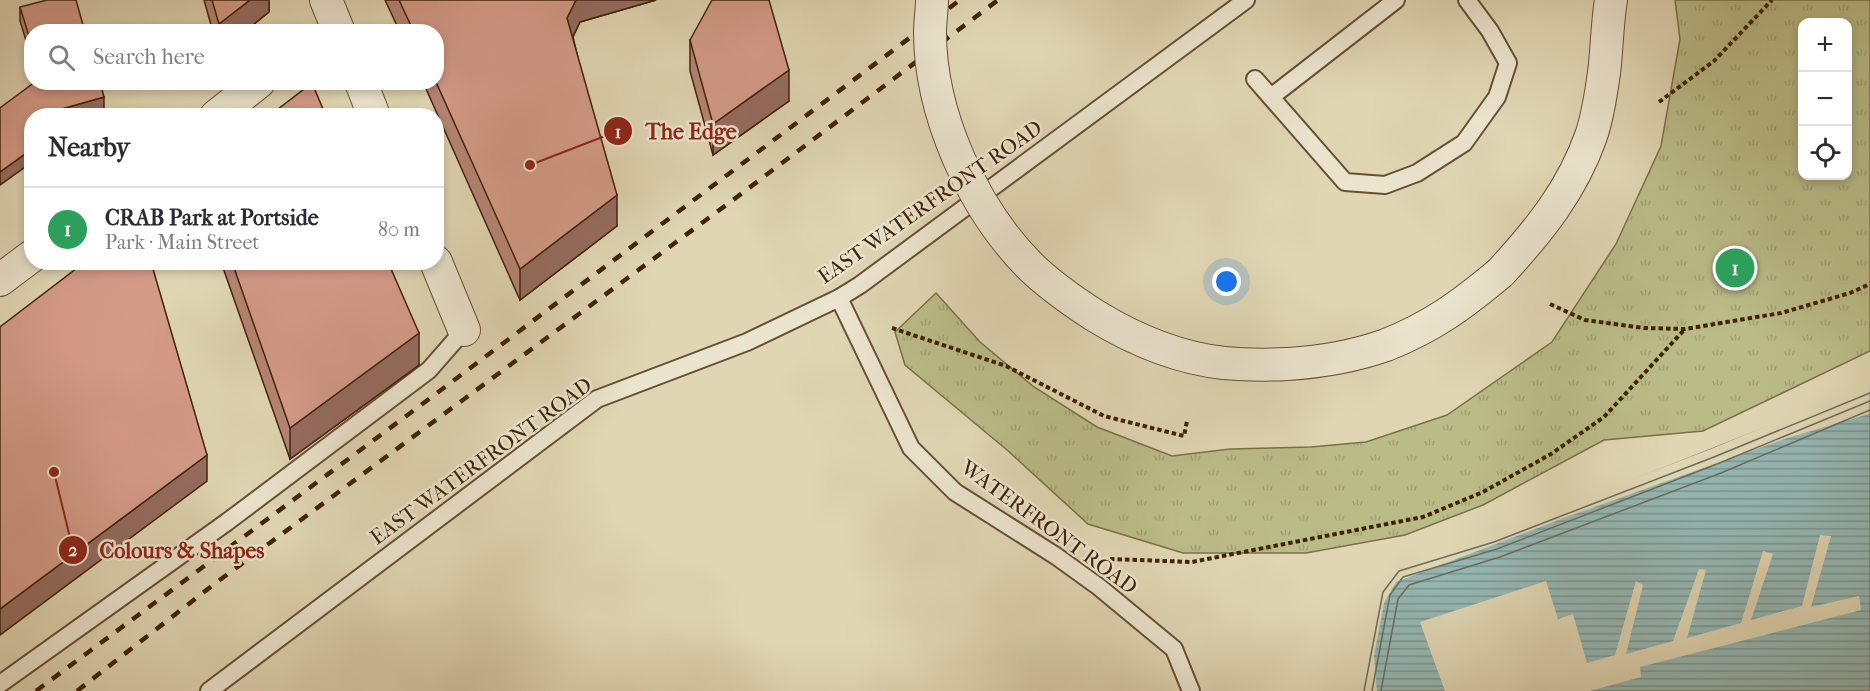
<!DOCTYPE html>
<html lang="en">
<head>
<meta charset="utf-8">
<style>
  body { margin:0; font-family:"IM FELL French Canon",serif; background:#f7f7f7; color:#2b2b33 }
  .controls { position:absolute; right:18px; top:18px; display:grid; overflow:hidden; border-radius:12px; box-shadow:0 3px 9px #0003 }
  .controls button { width:54px; height:54px; display:grid; place-items:center; padding:0; border:0; border-bottom:2px solid #e1e1e2; background:#fff; color:#2b2b33; font:30px sans-serif }
  .you { position:absolute; left:1227px; top:282px; width:21px; height:21px; margin:-15px; border:4px solid #fff; border-radius:50%; background:#1a73e8; box-shadow:0 0 0 9px #1a73e833 }
  .badge { display:grid; place-items:center; width:39px; height:39px; border-radius:50%; background:#ea580c; color:#fff; font-size:20px; font-weight:700 }
  .pin { position:absolute; translate:-50% -50%; border:3px solid #fff; box-shadow:0 2px 6px #0006 }
  .list { margin:0; padding:0; list-style:none }
  h2 { display:flex; justify-content:space-between; align-items:center; height:78px; margin:0; padding:0 24px; font-size:26px }
  h2 small { font-size:20px; font-weight:400; color:#7c7c81 }
  .list li { display:grid; grid-template-columns:39px 1fr auto; gap:18px; align-items:center; box-sizing:border-box; height:84px; padding:0 24px; border-top:2px solid #e1e1e2 }
  .list b { display:block; font-size:22px; white-space:nowrap }
  .list p { margin:0; font-size:20px; white-space:nowrap; color:#7c7c81 }
  .list em { font-size:20px; font-style:normal; color:#7c7c81 }
  .icon { flex:none; width:33px; height:33px; fill:none; stroke:currentColor; stroke-width:2; stroke-linecap:round; stroke-linejoin:round }
  .map { position:relative; flex:none; width:1870px; height:691px; overflow:hidden }
  .search { position:absolute; background:#fff; box-shadow:0 3px 9px #0003; left:24px; top:24px; width:420px; height:66px; display:flex; align-items:center; gap:15px; box-sizing:border-box; padding:0 21px; border-radius:24px; color:#7c7c81; font-size:22px }
  .panel { position:absolute; background:#fff; box-shadow:0 3px 9px #0003; left:24px; top:108px; width:420px; height:162px; border-radius:24px }
  .map>svg:first-child { display:block }
</style>
</head>
<body>
<div class="map">
<svg width="1870" height="691" viewBox="0 0 1870 691">
  <defs>
    <pattern id="park-tufts" width="24" height="20" patternUnits="userSpaceOnUse" patternTransform="scale(1.5)"><rect width="24" height="20" fill="#babc88"/><path d="M3 7l-1-3M5 7V3M7 7l1-3M15 17l-1-3M17 17v-4M19 17l1-3" fill="none" stroke="#a1a174"/></pattern>
    <pattern id="water-rules" width="6" height="5" patternUnits="userSpaceOnUse" patternTransform="scale(1.5)"><rect width="6" height="5" fill="#95b8b4"/><path d="M0 2.5h6" fill="none" stroke="#7b9591"/></pattern>
  </defs>
  <rect width="100%" height="100%" fill="#e0d6b3"/>
  <filter id="stains"><feTurbulence type="fractalNoise" baseFrequency=".00333" numOctaves="4"/><feColorMatrix values="0 0 0 0 .2 0 0 0 0 .09 0 0 0 0 .02 0 0 0 .5 -.17"/></filter>
  <radialGradient id="worn" r=".72"><stop offset=".6" stop-color="#630" stop-opacity="0"/><stop offset="1" stop-color="#630" stop-opacity=".3"/></radialGradient>
  <path fill="url(#park-tufts)" stroke="#7d6f49" stroke-width="1.5" fill-rule="evenodd" d="M1675,0H1870V351L1703,431L1604,440L1483,505L1405,535L1306,553H1183L1088,524L1007,450L905,365L895,332L936,293L980,342L1034,387L1097,427L1172,456L1230,449L1311,447L1366,442L1447,415L1552,342L1616,244L1661,146L1680,39ZM1802,22H1848V176H1802Z"/>
  <polygon fill="url(#water-rules)" stroke="#737c70" stroke-width="1.5" points="1870,386 1870,691 1358,691 1377,589 1492,536"/>
  <g fill="#e0d6b3">
    <polygon points="1870,383 1869,414 1784,439 1564,518 1396,582 1384,603 1374,656 1377,691 1355,691 1374,588 1393,563 1491,533 1711,449"/>
    <polygon points="1820,535 1831,536 1811,607 1859,596 1861,610 1640,667 1641,677 1590,691 1445,691 1420,622 1546,581 1558,619 1573,614 1587,663 1615,655 1636,581 1643,585 1626,654 1673,641 1699,569 1706,570 1687,638 1741,623 1763,551 1773,554 1751,620 1802,606"/>
  </g>
  <g fill="none" stroke-linecap="round" stroke-linejoin="round">
    <g stroke="#6a6d5f" stroke-width="1.5">
      <polyline points="1364,691 1383,592 1399,571 1494,542 1714,457 1870,393"/>
      <polyline points="1372,691 1390,595 1403,577 1497,549 1717,464 1870,401"/>
      <polyline points="1381,691 1398,599 1409,585 1500,557 1721,473 1870,410"/>
    </g>
    <defs>
      <g id="lane">
        <polyline points="1255,79 1345,182 1385,185 1417,173 1464,143 1497,97 1508,63 1490,31 1467,0"/>
        <polyline points="1271,97 1396,0"/>
        <polyline points="839,298 911,448 955,492 1056,556 1099,587 1174,649 1191,691"/>
        <polyline points="0,684 227,522 429,370 464,330"/>
        <polyline points="209,691 597,399 747,342 839,298 860,285 1246,0"/>
      </g>
      <g id="street">
        <polyline points="326,0 339,32"/>
        <polyline points="361,82 374,116"/>
        <polyline points="216,116 259,82"/>
        <polyline points="436,262 464,330"/>
        <path d="M1500,273C1539,231 1572,190 1591,136C1598,116 1601,94 1604,73C1607,49 1607,24 1611,0"/>
        <polyline points="0,280 32,256"/>
      </g>
    </defs>
    <use href="#lane" stroke="#684f34" stroke-width="20"/>
    <use href="#street" stroke="#684f34" stroke-width="34"/>
    <g stroke="#40220a" stroke-width="4" stroke-dasharray="4.5 3" stroke-linecap="butt">
      <polyline points="1659,102 1714,61 1772,0"/>
      <polyline points="1550,304 1585,320 1644,328 1685,329 1781,313 1850,293 1870,284"/>
      <polyline points="892,328 1006,366 1104,416 1184,436 1187,421"/>
      <polyline points="1110,559 1192,562 1423,517 1483,492 1551,454 1604,417 1685,329"/>
    </g>
    <use href="#lane" stroke="#ebe4ce" stroke-width="16"/>
    <use href="#street" stroke="#ebe4ce" stroke-width="32"/>
    <g stroke="#40220a" stroke-width="4.5" stroke-dasharray="10 10" stroke-linecap="butt">
      <polyline points="36,691 421,405 960,0"/>
      <polyline points="77,691 213,585 737,197 998,0"/>
    </g>
    <defs>
      <path id="street-bridge" d="M932,0C932,10 930,21 930,32C930,113 972,207 1029,265C1048,284 1071,300 1094,315C1133,339 1178,358 1224,363C1246,365 1267,365 1288,364C1320,362 1355,356 1386,345C1432,327 1463,304 1500,273"/>
    </defs>
    <use href="#street-bridge" stroke="#684f34" stroke-width="34" stroke-linecap="butt"/>
    <use href="#street-bridge" stroke="#ebe4ce" stroke-width="32"/>
  </g>
  <g fill="#b78576" stroke="#40220a" stroke-width="1.5">
    <polygon points="204,0 269,0 269,12 244,32 213,32"/>
    <polygon points="385,0 656,0 580,22 573,37 617,226 520,300 423,82 436,82 436,32 400,32"/>
    <polygon points="20,7 32,32 32,60 20,21"/>
    <polygon points="690,40 789,101 713,155 690,71"/>
    <polygon points="221,262 388,262 419,365 290,459"/>
  </g>
  <g fill="#956c60" stroke="#40220a" stroke-width="1.5">
    <polygon points="250,0 269,0 269,12 244,32 219,32 219,24"/>
    <polygon points="576,0 656,0 580,22 567,49 567,18"/>
    <polygon points="789,70 789,101 713,155 713,124"/>
    <polygon points="104,97 104,110 85,116 51,116 51,112"/>
    <polygon points="32,149 32,162 0,185 0,172"/>
    <polygon points="617,195 617,226 520,300 520,269"/>
    <polygon points="419,333 419,365 290,459 290,428"/>
    <polygon points="207,455 207,481 0,635 0,609"/>
  </g>
  <g fill="#d59b89" stroke="#40220a" stroke-width="1.5">
    <polygon points="47,0 76,0 85,32 32,32 32,46 20,7"/>
    <polygon points="212,0 250,0 219,24"/>
    <polygon points="399,0 576,0 567,18 617,195 520,269 436,82 436,32 414,32"/>
    <polygon points="712,0 769,0 789,70 713,124 690,40"/>
    <polygon points="35,82 100,82 104,97 51,112 52,116 32,116 32,149 0,172 0,108"/>
    <polygon points="312,83 326,116 269,116"/>
    <polygon points="85,262 151,262 207,455 0,609 0,327"/>
    <polygon points="232,262 388,262 419,333 290,428"/>
  </g>
  <g text-anchor="middle" dominant-baseline="central" stroke-width="5" stroke-linejoin="round" paint-order="stroke">
    <g font-size="21" fill="#40220a" stroke="#ebe4ce">
      <text transform="translate(930 202) rotate(-35)">EAST WATERFRONT ROAD</text>
      <text transform="translate(481 461) rotate(-36)">EAST WATERFRONT ROAD</text>
      <text transform="translate(1049 527) rotate(36)">WATERFRONT ROAD</text>
    </g>
  </g>
  <path fill="none" stroke="#8f2418" stroke-width="2" d="M530 165L618 131M54 472L73 550"/>
  <g fill="#8f2418" stroke="#ebe4ce" stroke-width="2">
    <circle cx="530" cy="165" r="6"/>
    <circle cx="54" cy="472" r="6"/>
    <circle cx="618" cy="131" r="15"/>
    <circle cx="73" cy="550" r="15"/>
  </g>
  <g font-size="18" text-anchor="middle" font-weight="bold" fill="#fff">
    <text x="618" y="138">1</text>
    <text x="73" y="556">2</text>
  </g>
  <g font-size="22" text-anchor="middle" font-weight="bold" fill="#8f2418" stroke="#ebe4ce" stroke-width="5" stroke-linejoin="round" paint-order="stroke">
    <text x="691" y="139">The Edge</text>
    <text x="182" y="558">Colours &amp; Shapes</text>
  </g>
  <rect width="100%" height="100%" filter="url(#stains)"/>
  <rect width="100%" height="100%" fill="url(#worn)"/>
</svg>
<div class="controls">
<button>+</button>
<button>−</button>
<button><svg class="icon" aria-label="locate" viewBox="0 0 24 24"><circle cx="12" cy="12" r="6"/><path d="M12 2v4M12 18v4M2 12h4M18 12h4"/></svg></button>
</div>
<div class="you"></div>
<div class="pin badge" style="left:1735px;top:268px;background:#2e9e5b">1</div>
<div class="search"><svg class="icon" aria-label="search" viewBox="0 0 24 24"><circle cx="10" cy="10" r="6"/><path d="M15 15l6 6"/></svg>Search here</div>
<section class="panel">
<h2>Nearby<small></small></h2>
<ul class="list">
<li><span class="badge" style="background:#2e9e5b">1</span><div><b>CRAB Park at Portside</b><p>Park · Main Street</p></div><em>80 m</em></li>
</ul>
</section>
</div>
</body>
</html>
